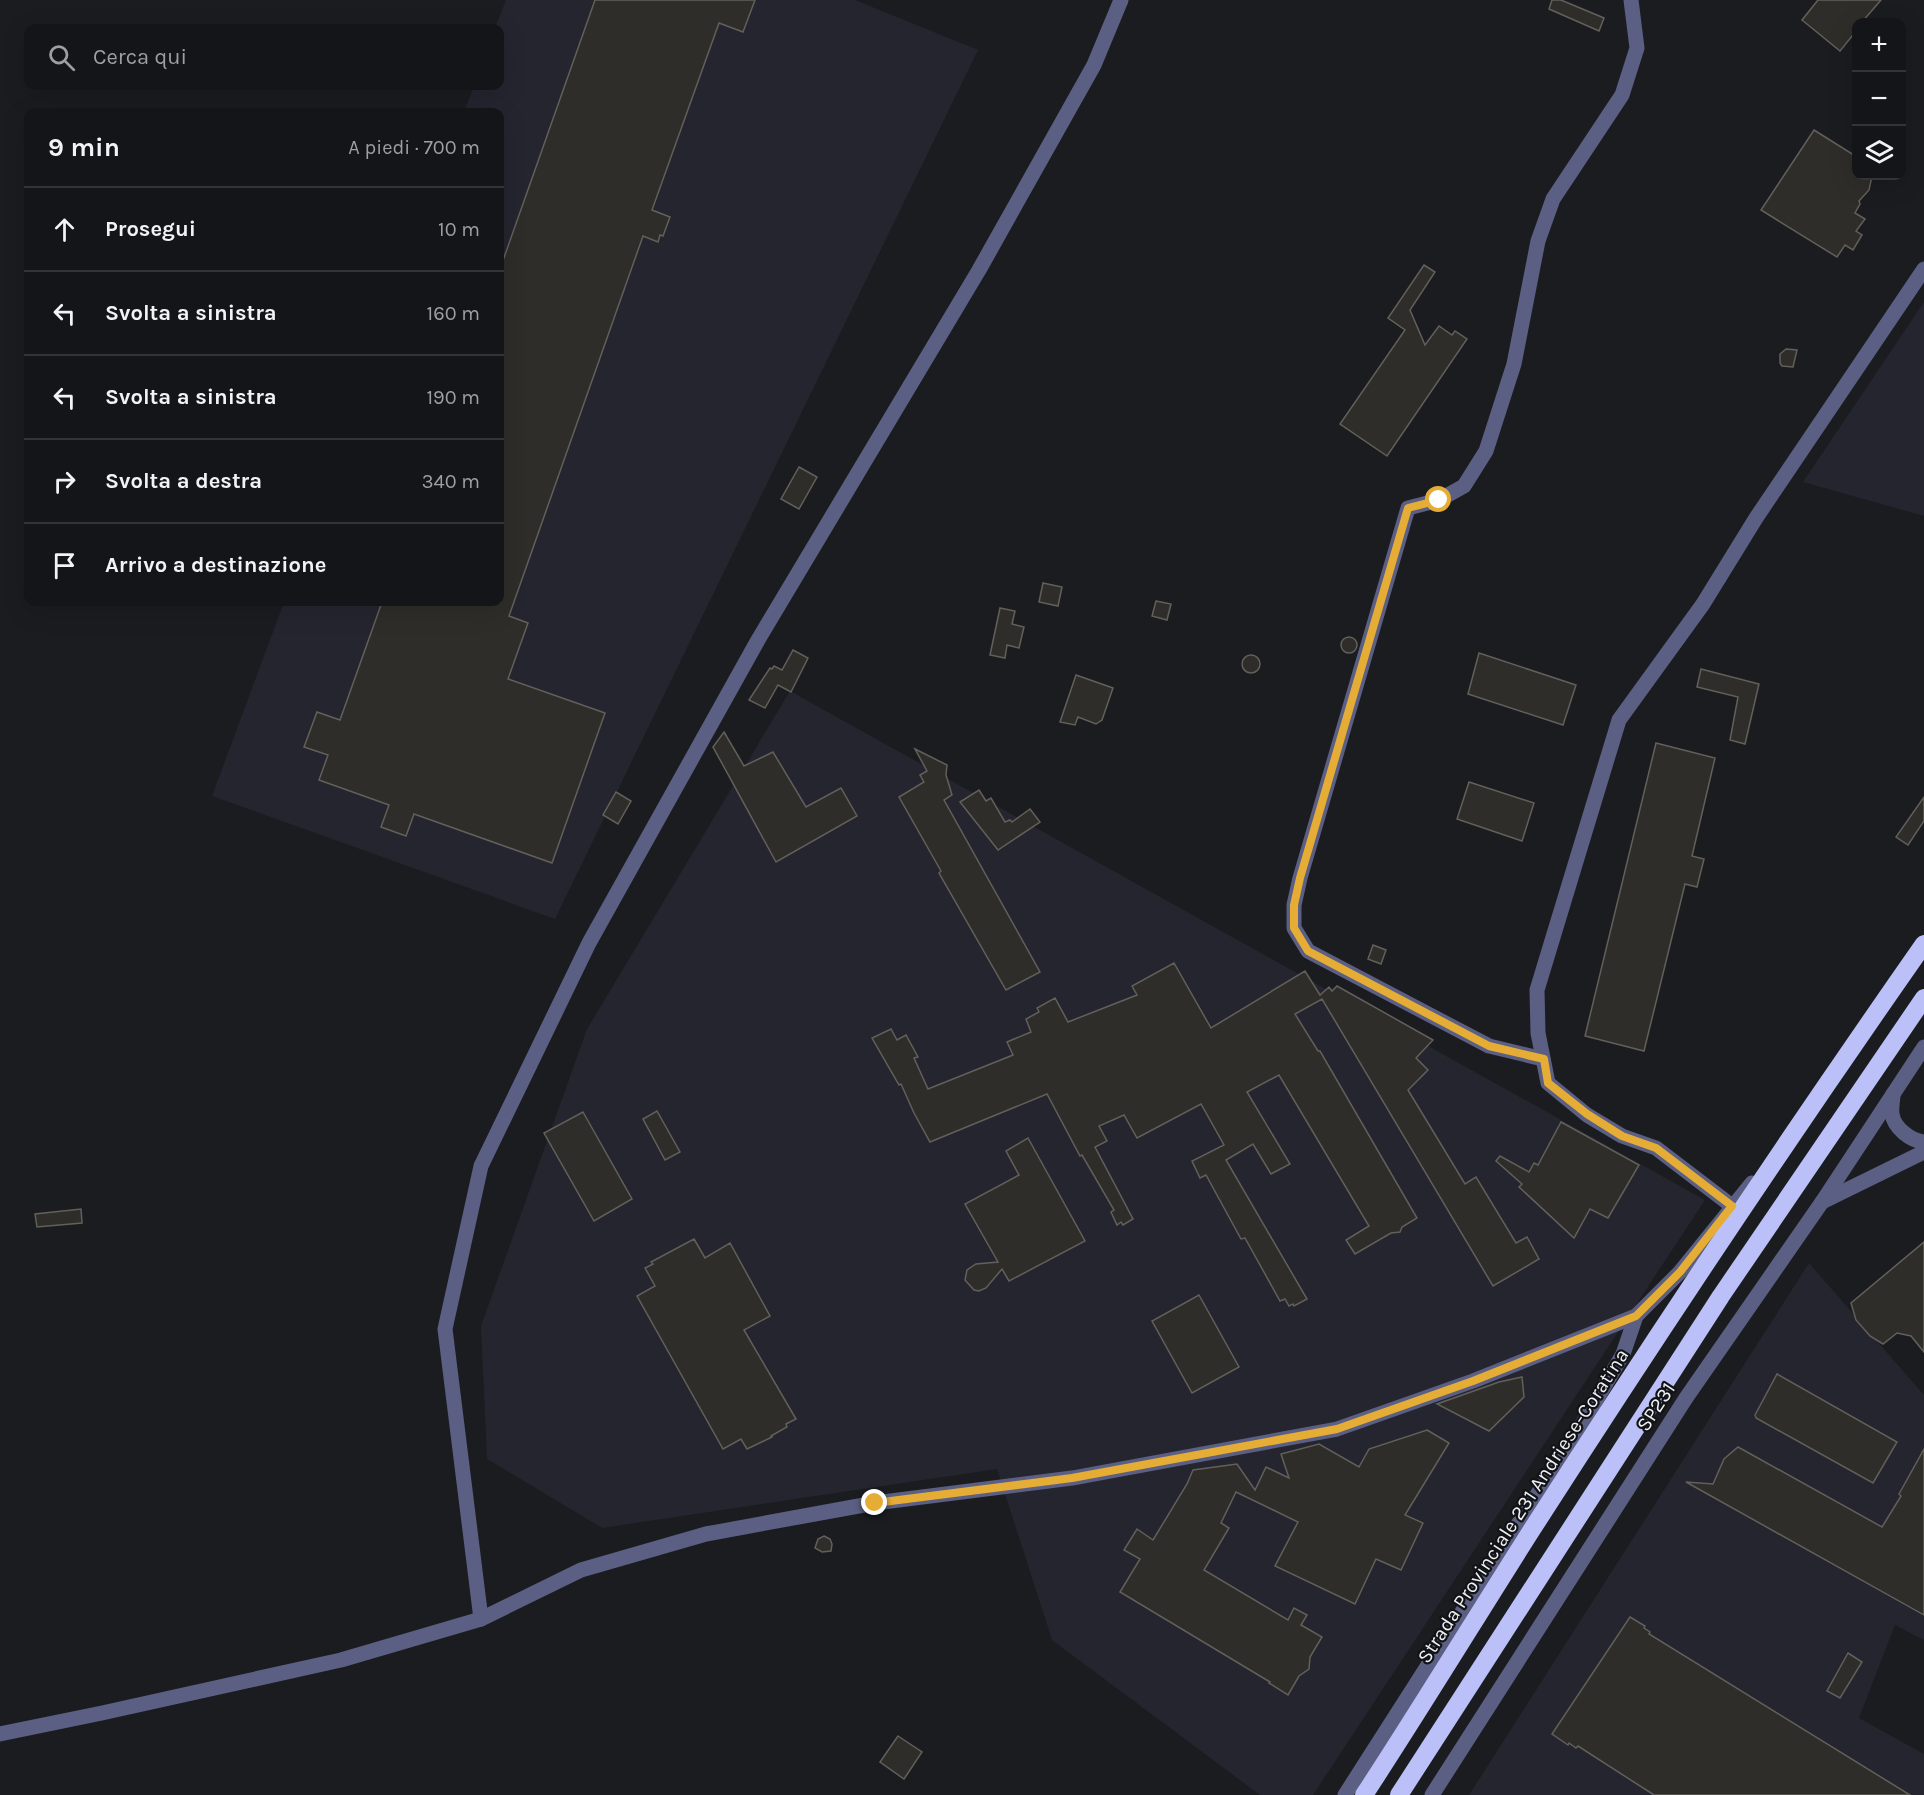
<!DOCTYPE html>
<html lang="it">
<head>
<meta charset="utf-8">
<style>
  body { margin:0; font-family:Karla,sans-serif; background:#1d1e21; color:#f1f3f6 }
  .controls { position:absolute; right:18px; top:18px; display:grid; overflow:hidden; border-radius:12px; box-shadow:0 6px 24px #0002 }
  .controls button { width:54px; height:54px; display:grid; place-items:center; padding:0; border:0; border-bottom:2px solid #333437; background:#141518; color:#f1f3f6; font:30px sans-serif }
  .stop { position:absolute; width:18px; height:18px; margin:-14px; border:4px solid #e5ad35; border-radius:50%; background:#fff }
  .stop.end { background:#e5ad35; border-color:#fff; box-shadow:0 2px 6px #0008 }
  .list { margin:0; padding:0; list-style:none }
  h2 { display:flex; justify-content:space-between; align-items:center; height:78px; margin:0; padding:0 24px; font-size:26px }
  h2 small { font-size:20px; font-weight:400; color:#9d9fa2 }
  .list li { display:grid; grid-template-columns:39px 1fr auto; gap:18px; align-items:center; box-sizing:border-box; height:84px; padding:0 24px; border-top:2px solid #333437 }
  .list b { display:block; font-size:22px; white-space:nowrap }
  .list em { font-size:20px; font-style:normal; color:#9d9fa2 }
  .icon { flex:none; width:33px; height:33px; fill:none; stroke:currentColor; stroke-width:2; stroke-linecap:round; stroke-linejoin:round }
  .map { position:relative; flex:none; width:1924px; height:1795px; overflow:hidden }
  .search { position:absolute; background:#141518; box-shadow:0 6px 24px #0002; left:24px; top:24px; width:480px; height:66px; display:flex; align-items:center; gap:15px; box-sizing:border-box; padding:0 21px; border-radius:12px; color:#9d9fa2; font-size:22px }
  .panel { position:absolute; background:#141518; box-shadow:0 6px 24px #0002; left:24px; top:108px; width:480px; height:498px; border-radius:12px }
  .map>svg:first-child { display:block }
</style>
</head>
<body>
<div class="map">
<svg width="1924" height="1795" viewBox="0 0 1924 1795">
  <rect width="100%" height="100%" fill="#1b1c20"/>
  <g fill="#24252f">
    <polygon points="506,0 855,0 978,50 555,919 212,796 284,602 500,602 500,112 464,112 474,86 500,86 500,28 495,28"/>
    <polygon points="1924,302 1924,516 1803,482"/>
    <polygon points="790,691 1705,1200 1313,1795 1260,1795 1052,1640 997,1469 602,1528 487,1459 481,1326 587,1029"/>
    <polygon points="1809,1263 1924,1395 1924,1640 1895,1625 1859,1718 1924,1754 1924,1795 1469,1795"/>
  </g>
  <g fill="#2f2d29" stroke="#63605b" stroke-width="1.5">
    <polygon points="595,0 755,0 743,32 719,23 652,210 670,217 663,236 660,235 658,242 643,236 509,616 528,623 508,679 605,713 552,863 414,814 406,836 381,827 389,805 319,780 328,755 304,747 317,712 340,720 382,602 500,602 500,269"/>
    <polygon points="1552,0 1561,0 1604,18 1599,31 1549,9"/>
    <polygon points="1818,0 1881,0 1862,22 1857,22 1857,30 1840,51 1802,20"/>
    <polygon points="1814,130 1857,157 1857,176 1872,176 1869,190 1859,201 1860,204 1855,213 1865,219 1856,231 1862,235 1853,250 1845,245 1837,257 1761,210"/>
    <polygon points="1424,265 1435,272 1410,310 1425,345 1439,326 1452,335 1455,331 1467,339 1387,456 1340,424 1405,330 1388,318"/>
    <polygon points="1786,349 1797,350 1793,367 1782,366 1780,363 1780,354"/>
    <polygon points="799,467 817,477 799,509 781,499"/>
    <polygon points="1043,583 1062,587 1058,606 1039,602"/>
    <polygon points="1156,601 1171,604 1167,620 1152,616"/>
    <polygon points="1000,608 1015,611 1012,624 1024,627 1019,648 1007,645 1005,658 990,655"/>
    <circle cx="1349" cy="645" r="8"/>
    <polygon points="793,650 808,658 791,692 778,685 765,708 749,700 770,668 772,669 774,666 782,670"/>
    <polygon points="1479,653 1576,685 1563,725 1468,694"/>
    <circle cx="1251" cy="664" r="9"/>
    <polygon points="1701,669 1759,684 1745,744 1730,740 1738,697 1697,687"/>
    <polygon points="1076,675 1113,688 1102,720 1096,724 1078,717 1075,725 1060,722"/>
    <polygon points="724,732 744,766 773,752 806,807 841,788 857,816 776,862 713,747"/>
    <polygon points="1656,743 1715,758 1692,856 1704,859 1697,887 1685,884 1644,1051 1585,1036"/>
    <polygon points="915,749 947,765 946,775 952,795 944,800 1040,972 1006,990 939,873 941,871 899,797 924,782 920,775 927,771"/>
    <polygon points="1469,782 1534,803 1522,841 1457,819"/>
    <polygon points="979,790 986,801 991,798 1005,822 1010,820 1012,822 1030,809 1040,822 998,850 960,802"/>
    <polygon points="616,792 631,801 618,824 603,815"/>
    <polygon points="1924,797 1924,821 1908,845 1896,837"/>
    <polygon points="1373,945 1386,950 1381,964 1368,959"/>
    <polygon points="1174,963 1211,1028 1305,971 1320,995 1329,987 1332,991 1337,986 1433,1040 1416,1058 1428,1070 1408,1090 1465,1184 1476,1177 1516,1243 1527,1237 1539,1259 1493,1286 1322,999 1295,1014 1318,1051 1320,1051 1417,1218 1402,1227 1400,1232 1391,1233 1355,1254 1346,1240 1369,1226 1279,1075 1247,1092 1290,1164 1271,1174 1253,1144 1226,1160 1307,1299 1294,1306 1293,1304 1289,1306 1285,1299 1280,1301 1245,1238 1241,1239 1206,1175 1200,1178 1192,1161 1224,1145 1201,1104 1137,1138 1124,1115 1099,1126 1107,1141 1095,1147 1133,1219 1123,1225 1121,1222 1117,1225 1111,1212 1114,1210 1082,1155 1080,1156 1047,1094 930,1142 914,1113 901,1084 899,1085 872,1038 891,1029 897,1040 906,1035 918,1057 914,1058 928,1089 1013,1055 1007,1042 1031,1032 1026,1019 1039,1012 1037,1008 1055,998 1068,1022 1137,995 1132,986"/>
    <polygon points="657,1111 680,1152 665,1160 643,1119"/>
    <polygon points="583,1112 632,1199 594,1221 544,1133"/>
    <polygon points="1561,1122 1639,1165 1608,1218 1590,1209 1574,1238 1519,1187 1522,1184 1496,1161 1500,1156 1529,1172 1534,1163 1538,1165"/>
    <polygon points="1028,1138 1085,1241 1009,1281 1002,1269 986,1288 979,1291 974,1290 965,1280 967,1270 976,1264 998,1262 965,1204 1019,1175 1006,1151"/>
    <polygon points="81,1209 82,1223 37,1227 35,1214"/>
    <polygon points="694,1239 705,1258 730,1243 770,1316 744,1330 796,1419 786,1424 787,1427 771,1436 772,1437 747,1449 741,1439 723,1449 637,1296 655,1286 645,1268 653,1264 651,1262"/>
    <polygon points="1924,1242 1924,1352 1911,1336 1897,1333 1883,1344 1870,1336 1856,1320 1851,1303"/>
    <polygon points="1199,1295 1239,1367 1192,1393 1152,1321"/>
    <polygon points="1777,1374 1897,1442 1873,1483 1756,1418 1755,1415"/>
    <polygon points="1522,1377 1524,1397 1489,1431 1437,1404 1499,1382"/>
    <polygon points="1427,1430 1449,1443 1405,1515 1423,1523 1401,1570 1376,1559 1355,1604 1275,1566 1298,1522 1236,1492 1221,1523 1229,1528 1204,1570 1288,1620 1294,1608 1307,1615 1301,1625 1322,1637 1310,1657 1309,1669 1299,1676 1288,1695 1269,1683 1270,1682 1120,1592 1140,1559 1124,1550 1137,1529 1153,1540 1187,1484 1193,1470 1237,1464 1255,1490 1266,1467 1289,1478 1281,1454 1319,1444 1359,1467 1369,1449"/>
    <polygon points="1738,1447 1882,1527 1901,1496 1899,1494 1924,1449 1924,1615 1686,1482 1713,1484 1724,1459"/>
    <polygon points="824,1536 830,1539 832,1544 831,1551 822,1552 815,1548 818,1539"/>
    <polygon points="1630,1617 1645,1626 1644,1628 1650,1632 1649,1634 1910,1795 1654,1795 1578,1746 1576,1748 1569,1743 1568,1745 1552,1734"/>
    <polygon points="1848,1653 1862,1662 1840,1698 1827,1691"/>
    <polygon points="898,1736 922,1752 904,1779 880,1762"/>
  </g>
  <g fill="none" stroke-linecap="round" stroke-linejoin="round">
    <g stroke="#5b5f83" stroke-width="15">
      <polyline points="1543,1059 1489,1046 1308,951 1294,928 1294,905 1300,878 1408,508 1439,500 1464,486 1486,451 1514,364 1538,241 1553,199 1622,95 1637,48 1631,0"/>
      <path d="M1893,1094C1893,1100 1891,1108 1892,1114C1894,1128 1911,1141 1924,1142"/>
      <polyline points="1822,1202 1924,1152"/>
      <polyline points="1732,1206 1656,1148 1622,1136 1587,1115 1548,1083 1538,1033 1537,990 1619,720 1703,604 1756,518 1924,269"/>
      <polyline points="481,1619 445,1329 481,1166 589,943 758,640 979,270 1094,65 1121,0"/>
      <polyline points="0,1734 102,1713 341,1660 481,1619 581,1570 706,1534 875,1503 1072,1478 1337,1429 1473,1381 1636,1316 1680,1272 1752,1183"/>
      <polyline points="1345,1795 1581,1426 1623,1354 1636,1316"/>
      <polyline points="1432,1795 1686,1398 1822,1202 1924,1047"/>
    </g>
    <g stroke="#bbc1f8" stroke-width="18">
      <path d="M1364,1795C1421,1708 1475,1619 1531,1531C1658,1333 1789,1137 1924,944"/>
      <polyline points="1399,1795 1721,1296 1924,998"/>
    </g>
  </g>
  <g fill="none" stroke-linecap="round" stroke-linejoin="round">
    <polyline stroke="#e5ad35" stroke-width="8" points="875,1503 1072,1478 1337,1429 1473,1381 1636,1316 1680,1272 1732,1206 1656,1148 1622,1136 1587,1114 1548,1083 1544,1059 1489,1046 1308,951 1294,928 1294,905 1300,878 1408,508 1439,500"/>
  </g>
  <g text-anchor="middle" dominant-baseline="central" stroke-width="4.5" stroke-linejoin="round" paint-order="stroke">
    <g font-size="20" fill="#eff0f3" stroke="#121317">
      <text transform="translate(1656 1407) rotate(-57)">SP231</text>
      <text transform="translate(1523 1506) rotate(-57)">Strada Provinciale 231 Andriese-Coratina</text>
    </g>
  </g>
</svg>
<div class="controls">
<button>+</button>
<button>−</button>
<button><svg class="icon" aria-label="layers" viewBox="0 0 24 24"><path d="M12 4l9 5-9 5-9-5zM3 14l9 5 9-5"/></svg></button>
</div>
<div class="stop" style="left:1439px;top:500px"></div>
<div class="stop end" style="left:875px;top:1503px"></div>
<div class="search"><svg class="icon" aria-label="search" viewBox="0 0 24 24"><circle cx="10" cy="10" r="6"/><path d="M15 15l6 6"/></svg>Cerca qui</div>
<section class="panel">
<h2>9 min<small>A piedi · 700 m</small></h2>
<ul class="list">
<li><svg class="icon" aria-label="ahead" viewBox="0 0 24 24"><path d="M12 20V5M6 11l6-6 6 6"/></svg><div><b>Prosegui</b></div><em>10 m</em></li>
<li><svg class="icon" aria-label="left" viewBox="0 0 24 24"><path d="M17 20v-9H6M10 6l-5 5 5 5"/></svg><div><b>Svolta a sinistra</b></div><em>160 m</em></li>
<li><svg class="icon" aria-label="left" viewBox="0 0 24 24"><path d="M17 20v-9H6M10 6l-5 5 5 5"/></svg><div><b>Svolta a sinistra</b></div><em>190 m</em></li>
<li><svg class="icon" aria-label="right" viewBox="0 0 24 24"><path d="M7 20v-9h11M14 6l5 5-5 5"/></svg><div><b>Svolta a destra</b></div><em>340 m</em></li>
<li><svg class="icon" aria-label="arrive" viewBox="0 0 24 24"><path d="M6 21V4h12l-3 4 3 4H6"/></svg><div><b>Arrivo a destinazione</b></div></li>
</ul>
</section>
</div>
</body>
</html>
